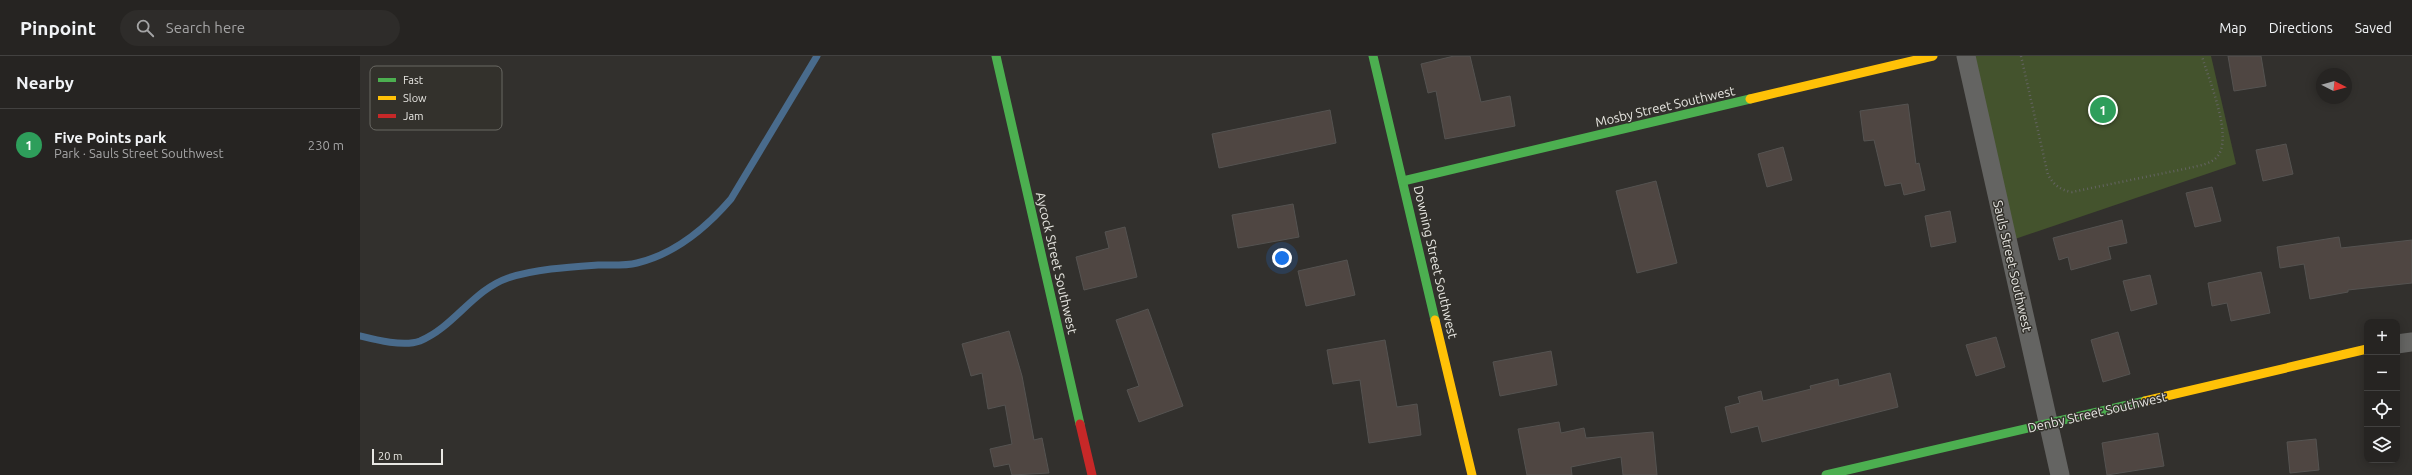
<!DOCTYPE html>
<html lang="en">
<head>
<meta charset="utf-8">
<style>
  body { margin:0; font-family:Ubuntu,sans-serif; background:#2e2c2a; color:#f1f3f6 }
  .controls { position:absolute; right:12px; bottom:12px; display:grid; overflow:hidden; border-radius:8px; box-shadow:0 2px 10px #0003 }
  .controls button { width:36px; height:36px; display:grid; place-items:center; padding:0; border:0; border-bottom:1px solid #424140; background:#262422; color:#f1f3f6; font:20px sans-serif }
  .compass { position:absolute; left:1956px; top:12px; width:36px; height:36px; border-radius:50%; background:#262422; box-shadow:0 2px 10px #0003; rotate:96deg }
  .scale { position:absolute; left:12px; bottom:10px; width:71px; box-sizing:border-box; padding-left:4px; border:2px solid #e8e7e3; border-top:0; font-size:11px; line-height:14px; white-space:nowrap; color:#e8e7e3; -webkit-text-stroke:3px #33312c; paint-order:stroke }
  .you { position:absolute; left:922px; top:202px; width:14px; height:14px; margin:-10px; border:3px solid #fff; border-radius:50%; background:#1a73e8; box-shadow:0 0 0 6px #1a73e833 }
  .badge { display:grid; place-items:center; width:26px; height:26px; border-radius:50%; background:#8c9099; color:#fff; font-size:13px; font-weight:700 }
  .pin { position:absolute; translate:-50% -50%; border:2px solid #fff; box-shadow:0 1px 4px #0006 }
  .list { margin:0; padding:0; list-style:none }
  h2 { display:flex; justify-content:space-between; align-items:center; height:52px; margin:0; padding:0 16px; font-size:17px }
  h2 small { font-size:13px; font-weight:400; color:#a4a4a5 }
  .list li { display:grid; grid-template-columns:26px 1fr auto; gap:12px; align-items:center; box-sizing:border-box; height:72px; padding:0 16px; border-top:1px solid #424140 }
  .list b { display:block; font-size:15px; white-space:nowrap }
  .list p { margin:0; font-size:13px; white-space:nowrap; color:#a4a4a5 }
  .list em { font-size:13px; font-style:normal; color:#a4a4a5 }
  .icon { flex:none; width:22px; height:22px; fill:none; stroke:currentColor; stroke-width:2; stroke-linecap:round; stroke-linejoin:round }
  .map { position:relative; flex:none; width:2052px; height:419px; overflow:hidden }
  header { display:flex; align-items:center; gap:24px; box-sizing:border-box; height:56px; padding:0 20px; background:#262422; border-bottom:1px solid #424140 }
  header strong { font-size:19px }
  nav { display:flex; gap:22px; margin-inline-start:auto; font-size:14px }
  .search { width:280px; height:36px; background:#2e2c2a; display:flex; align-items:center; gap:10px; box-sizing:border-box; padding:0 14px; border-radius:22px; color:#a4a4a5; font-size:15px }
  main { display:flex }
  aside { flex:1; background:#262422 }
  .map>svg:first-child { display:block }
</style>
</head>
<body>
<header>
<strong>Pinpoint</strong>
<div class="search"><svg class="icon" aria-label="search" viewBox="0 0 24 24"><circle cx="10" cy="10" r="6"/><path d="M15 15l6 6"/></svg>Search here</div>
<nav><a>Map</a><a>Directions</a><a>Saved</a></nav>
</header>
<main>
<aside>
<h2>Nearby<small></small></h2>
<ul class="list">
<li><span class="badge" style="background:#2e9e5b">1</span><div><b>Five Points park</b><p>Park · Sauls Street Southwest</p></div><em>230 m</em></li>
</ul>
</aside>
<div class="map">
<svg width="2052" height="419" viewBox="0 0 2052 419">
  <rect width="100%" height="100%" fill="#32302d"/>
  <polygon fill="#44532d" points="1609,0 1851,0 1876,108 1655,183"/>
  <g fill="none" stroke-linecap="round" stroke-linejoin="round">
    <path stroke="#496b8c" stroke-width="7" d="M0,280C16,284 44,291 60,285C94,271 113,234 148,222C176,213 209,211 238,209C250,209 265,210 277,207C315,198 346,172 371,143L457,0"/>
  </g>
  <g fill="#4f4642" stroke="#555351">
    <polygon points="1094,0 1110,0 1121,46 1150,40 1155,70 1085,83 1076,35 1068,37 1061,8"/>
    <polygon points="1868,0 1901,0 1906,30 1874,35"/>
    <polygon points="1548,48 1556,108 1559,107 1565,134 1544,139 1541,127 1525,130 1514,84 1504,85 1500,55"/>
    <polygon points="970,54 976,87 859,112 852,78"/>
    <polygon points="1926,88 1933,118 1903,125 1896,94"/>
    <polygon points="1423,91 1432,124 1407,131 1398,98"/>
    <polygon points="1296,125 1317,207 1277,217 1256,135"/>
    <polygon points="1852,131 1861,165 1835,171 1826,137"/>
    <polygon points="933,148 939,181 878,192 872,159"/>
    <polygon points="1590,155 1596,186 1571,191 1565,160"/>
    <polygon points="1762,164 1767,187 1748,191 1751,203 1711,214 1708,201 1699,204 1693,182"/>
    <polygon points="765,171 777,221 724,234 716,201 749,192 745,176"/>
    <polygon points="1979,181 1981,192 2052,184 2052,227 1988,234 1988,236 1950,243 1944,208 1920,212 1917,191"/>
    <polygon points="987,204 995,239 946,250 938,215"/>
    <polygon points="1901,216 1910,257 1871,265 1867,247 1852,250 1848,227"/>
    <polygon points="1790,219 1797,248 1771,255 1763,225"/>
    <polygon points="788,253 823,350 779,366 767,334 779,330 756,264"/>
    <polygon points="649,275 662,320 674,384 682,382 689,417 652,419 649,408 634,411 630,393 652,388 645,349 628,353 622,317 611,320 602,288"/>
    <polygon points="1758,276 1770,318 1743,326 1731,284"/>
    <polygon points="1636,281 1645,311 1616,320 1606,289"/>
    <polygon points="1025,284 1037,351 1057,348 1061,379 1009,387 1000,324 973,328 967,294"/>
    <polygon points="1191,295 1197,329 1140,340 1133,306"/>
    <polygon points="1530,317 1538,351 1402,386 1398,370 1371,377 1365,351 1380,347 1378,341 1401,335 1403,345 1451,333 1450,330 1478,323 1479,330"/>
    <polygon points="1199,366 1201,377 1224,372 1226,382 1293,376 1297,419 1263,419 1261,401 1211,411 1212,419 1167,419 1158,373"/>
    <polygon points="1798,377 1804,410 1747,419 1742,387"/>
    <polygon points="1956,383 1959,414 1930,417 1927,386"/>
  </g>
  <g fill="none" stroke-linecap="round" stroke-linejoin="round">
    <path stroke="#646462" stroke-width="2.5" stroke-dasharray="1 3" stroke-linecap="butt" d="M1661,0L1688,119C1694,129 1700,134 1712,136L1829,112C1837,110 1847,109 1855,103C1876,85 1848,23 1842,0"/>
    <g stroke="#646462" stroke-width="19">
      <polyline points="1606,0 1700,419"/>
      <polyline points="2037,288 2052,286"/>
    </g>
    <g stroke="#4caf50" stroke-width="9">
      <polyline points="636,0 720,368"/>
      <polyline points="1013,0 1075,264"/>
      <polyline points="1043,125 1390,43"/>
      <polyline points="1466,419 1785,345"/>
    </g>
    <g stroke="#ffc107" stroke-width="9">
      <polyline points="1390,43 1573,0"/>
      <polyline points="1075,264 1112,419"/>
      <polyline points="1785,345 2007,293"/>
    </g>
    <polyline stroke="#c62828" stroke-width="9" points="720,368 732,419"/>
  </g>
  <g text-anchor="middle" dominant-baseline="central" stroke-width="3" stroke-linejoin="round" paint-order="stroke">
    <g font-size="13" fill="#e8e7e3" stroke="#33312c">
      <text transform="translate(1305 50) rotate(-13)">Mosby Street Southwest</text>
      <text transform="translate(1076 206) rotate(77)">Downing Street Southwest</text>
      <text transform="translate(697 207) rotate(77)">Aycock Street Southwest</text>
      <text transform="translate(1653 210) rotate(77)">Sauls Street Southwest</text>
      <text transform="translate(1737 356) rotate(-13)">Denby Street Southwest</text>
    </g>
  </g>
  <rect x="10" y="10" width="132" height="64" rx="6" fill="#33312c" stroke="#696863" stroke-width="1"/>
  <rect x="18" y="22" width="18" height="4" fill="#4caf50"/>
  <rect x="18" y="40" width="18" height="4" fill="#ffc107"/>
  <rect x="18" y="58" width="18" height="4" fill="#c62828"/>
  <g font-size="11" fill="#e8e7e3">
    <text x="43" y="28">Fast</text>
    <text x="43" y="46">Slow</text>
    <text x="43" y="64">Jam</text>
  </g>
</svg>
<div class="controls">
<button>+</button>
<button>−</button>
<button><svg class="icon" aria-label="locate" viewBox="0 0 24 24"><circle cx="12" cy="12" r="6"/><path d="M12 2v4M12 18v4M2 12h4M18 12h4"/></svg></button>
<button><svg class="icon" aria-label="layers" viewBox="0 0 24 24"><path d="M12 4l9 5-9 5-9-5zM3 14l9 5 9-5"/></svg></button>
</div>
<svg class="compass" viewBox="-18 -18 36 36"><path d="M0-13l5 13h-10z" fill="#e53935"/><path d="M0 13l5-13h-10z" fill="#a4a4a5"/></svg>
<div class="scale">20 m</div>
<div class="you"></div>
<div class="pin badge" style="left:1743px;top:54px;background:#2e9e5b">1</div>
</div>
</main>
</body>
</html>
